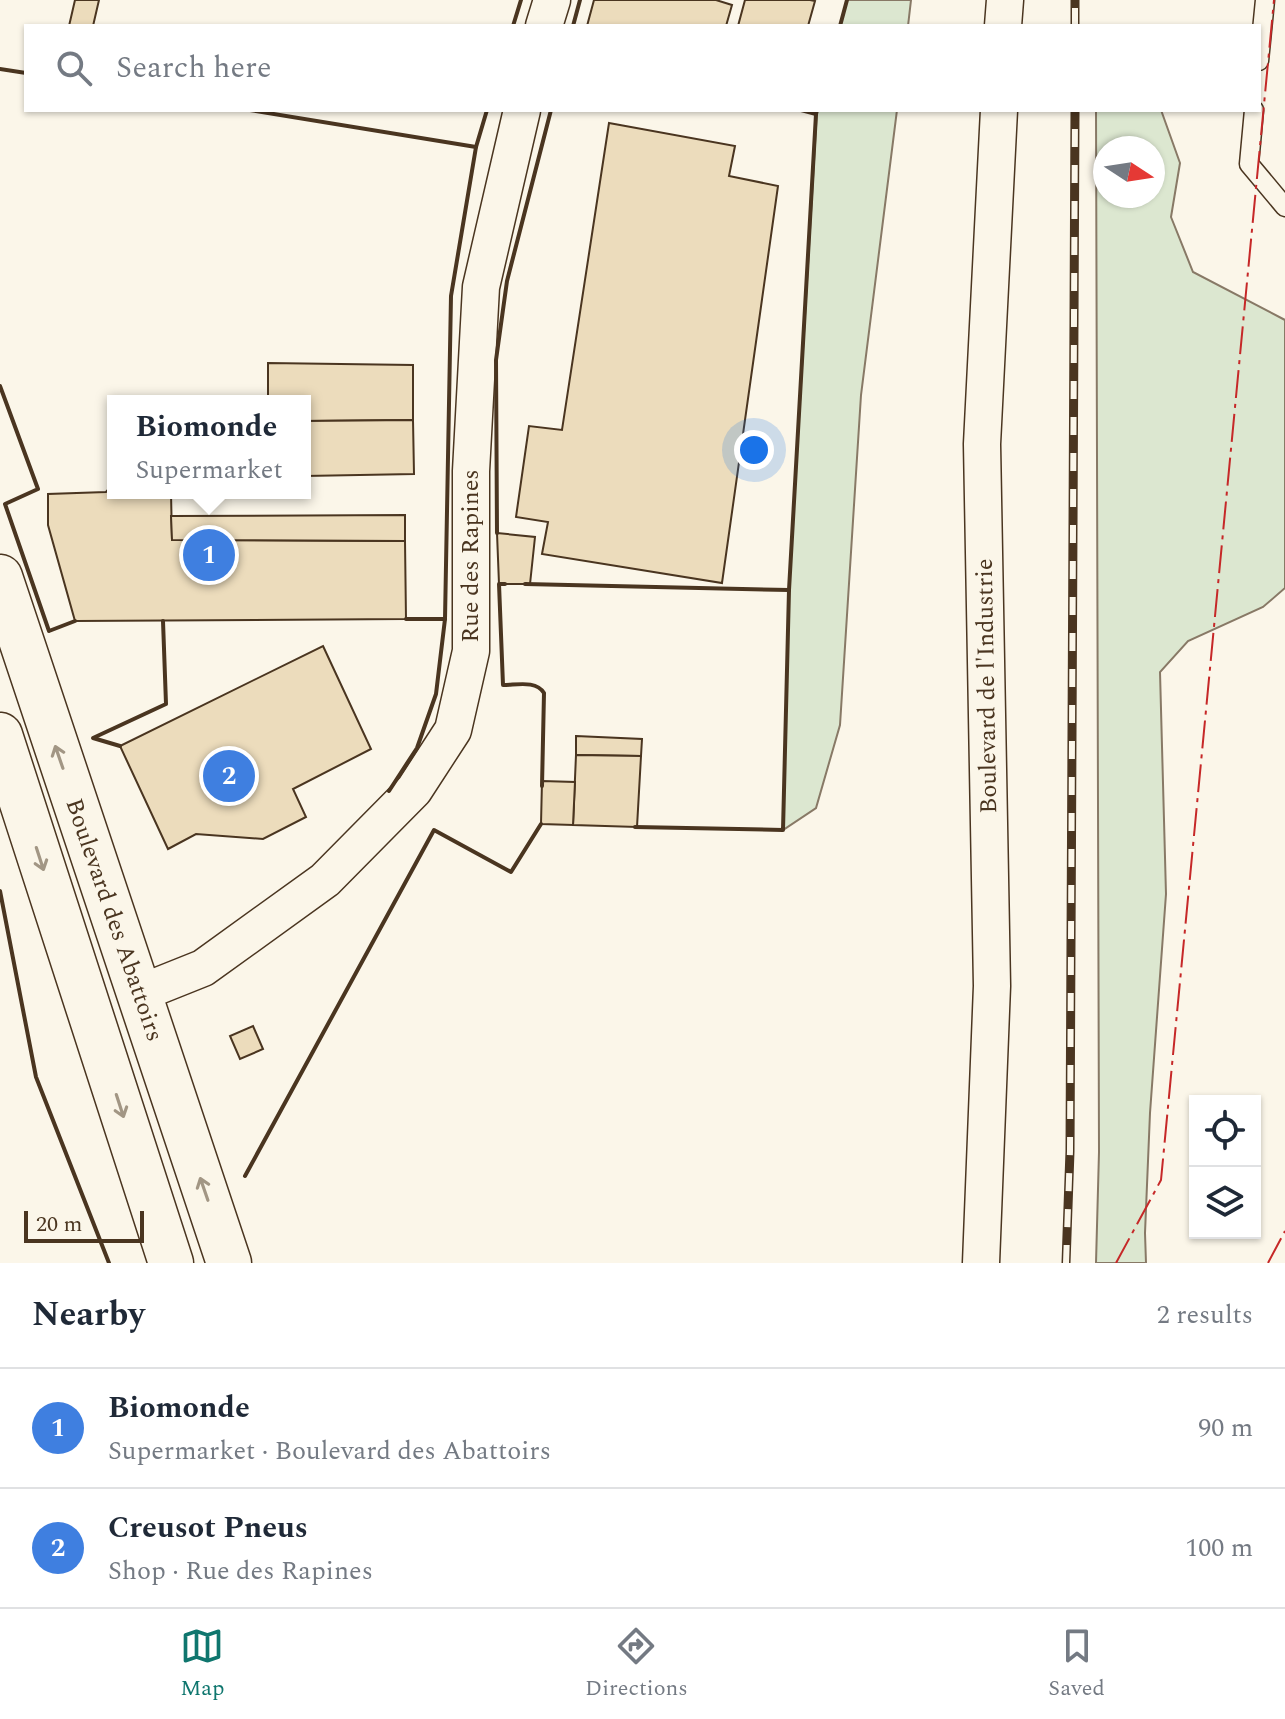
<!DOCTYPE html>
<html lang="en">
<head>
<meta charset="utf-8">
<style>
  body { margin:0; font-family:Spectral,serif; background:#f6f6f7; color:#1f2937 }
  .controls { position:absolute; right:24px; bottom:24px; display:grid; overflow:hidden; border-radius:0px; box-shadow:0 2px 6px #0004 }
  .controls button { width:72px; height:72px; display:grid; place-items:center; padding:0; border:0; border-bottom:2px solid #e0e1e3; background:#fff; color:#1f2937; font:40px sans-serif }
  .compass { position:absolute; left:1093px; top:136px; width:72px; height:72px; border-radius:50%; background:#fff; box-shadow:0 2px 6px #0004; rotate:102deg }
  .scale { position:absolute; left:24px; bottom:20px; width:120px; box-sizing:border-box; padding-left:8px; border:4px solid #4a3520; border-top:0; font-size:22px; line-height:28px; white-space:nowrap; color:#4a3520; -webkit-text-stroke:6px #fbf6e9; paint-order:stroke }
  .you { position:absolute; left:754px; top:450px; width:28px; height:28px; margin:-20px; border:6px solid #fff; border-radius:50%; background:#1a73e8; box-shadow:0 0 0 12px #1a73e833 }
  .badge { display:grid; place-items:center; width:52px; height:52px; border-radius:50%; background:#0f766e; color:#fff; font-size:26px; font-weight:700 }
  .pin { position:absolute; translate:-50% -50%; border:4px solid #fff; box-shadow:0 2px 8px #0006 }
  .popup { position:absolute; left:107px; top:395px; width:204px; height:104px; box-sizing:border-box; display:grid; place-content:center; border-radius:0px; background:#fff; filter:drop-shadow(0 2px 6px #0005); font-size:26px; white-space:nowrap; color:#747a83 }
  .popup b { font-size:30px; color:#1f2937 }
  .popup::after { content:''; position:absolute; left:50%; top:100%; margin-left:-16px; border:16px solid transparent; border-top-color:#fff }
  .list { margin:0; padding:0; list-style:none }
  h2 { display:flex; justify-content:space-between; align-items:center; height:104px; margin:0; padding:0 32px; font-size:34px }
  h2 small { font-size:26px; font-weight:400; color:#747a83 }
  .list li { display:grid; grid-template-columns:52px 1fr auto; gap:24px; align-items:center; box-sizing:border-box; height:120px; padding:0 32px; border-top:2px solid #e0e1e3 }
  .list b { display:block; font-size:30px; white-space:nowrap }
  .list p { margin:0; font-size:26px; white-space:nowrap; color:#747a83 }
  .list em { font-size:26px; font-style:normal; color:#747a83 }
  .icon { flex:none; width:44px; height:44px; fill:none; stroke:currentColor; stroke-width:2; stroke-linecap:round; stroke-linejoin:round }
  .map { position:relative; flex:none; width:1285px; height:1263px; overflow:hidden }
  .search { position:absolute; background:#fff; box-shadow:0 2px 6px #0004; left:24px; right:24px; top:24px; height:88px; display:flex; align-items:center; gap:20px; box-sizing:border-box; padding:0 28px; border-radius:0px; color:#747a83; font-size:30px }
  .sheet { height:344px; background:#fff }
  nav { display:flex; justify-content:space-around; align-items:center; box-sizing:border-box; height:112px; border-top:2px solid #e0e1e3; background:#fff; font-size:22px; color:#747a83 }
  nav a { display:grid; justify-items:center; gap:4px }
  nav .on { color:#0f766e }
  .map>svg:first-child { display:block }
</style>
</head>
<body>
<div class="map">
<svg width="1285" height="1263" viewBox="0 0 1285 1263">
  <rect width="100%" height="100%" fill="#fbf6e9"/>
  <g fill="#dce7d0" stroke="#887966" stroke-width="2" fill-rule="evenodd">
    <polygon points="847,0 911,0 908,26 840,26"/>
    <polygon points="817,110 897,110 861,395 840,725 816,808 783,830 789,590"/>
    <path d="M1096,110H1161L1180,163L1171,217L1193,272L1285,320V588L1263,607L1188,641L1160,672L1166,894L1150,1113L1145,1233L1146,1263H1096L1099,1152ZM1153,148V196H1105V148Z"/>
  </g>
  <g fill="#ecdcbc" stroke="#4a3520" stroke-width="2">
    <polygon points="75,0 99,0 93,26 69,26"/>
    <polygon points="594,0 716,0 732,5 726,26 587,26"/>
    <polygon points="745,0 810,0 815,1 808,26 738,26"/>
    <polygon points="609,123 735,146 729,176 778,186 722,583 542,554 548,522 516,517 529,426 562,430"/>
    <polygon points="268,363 413,365 413,420 305,421 305,401 268,401"/>
    <polygon points="413,420 414,474 305,476 305,421"/>
    <polygon points="113,484 113,493 171,493 172,540 405,541 406,619 75,621 48,525 48,494 106,492"/>
    <polygon points="405,515 405,541 172,540 171,516"/>
    <polygon points="497,533 535,537 530,584 499,584"/>
    <polygon points="323,646 371,749 293,789 306,817 263,839 196,834 168,849 120,746"/>
    <polygon points="576,736 642,739 641,756 576,755"/>
    <polygon points="576,755 641,756 637,827 573,825"/>
    <polygon points="542,781 575,782 573,825 541,824"/>
    <polygon points="253,1026 263,1049 240,1059 230,1036"/>
  </g>
  <g fill="none" stroke-linecap="round" stroke-linejoin="round">
    <defs>
      <g id="service">
        <polyline points="1259,61 1265,0"/>
        <polyline points="1254,110 1249,164 1285,207"/>
      </g>
      <g id="minor">
        <polyline points="544,26 552,0"/>
        <polyline points="1003,26 1005,0"/>
        <polyline points="138,994 203,968 325,880 414,790 453,730 471,651 471,471 481,287 522,110"/>
        <polyline points="981,1263 992,986 982,444 999,110"/>
      </g>
      <g id="tertiary">
        <polyline points="0,577 229,1263"/>
        <polyline points="0,735 171,1263"/>
      </g>
    </defs>
    <use href="#service" stroke="#4a3520" stroke-width="21"/>
    <use href="#minor" stroke="#4a3520" stroke-width="39"/>
    <use href="#tertiary" stroke="#4a3520" stroke-width="47"/>
    <use href="#service" stroke="#fbf6e9" stroke-width="18"/>
    <use href="#minor" stroke="#fbf6e9" stroke-width="36"/>
    <use href="#tertiary" stroke="#fbf6e9" stroke-width="44"/>
    <defs>
      <g id="rail">
        <polyline points="1075,26 1075,0"/>
        <polyline points="1066,1263 1070,1151 1075,110"/>
      </g>
    </defs>
    <use href="#rail" stroke="#4a3520" stroke-width="9"/>
    <use href="#rail" stroke="#fbf6e9" stroke-width="6" stroke-dasharray="18" stroke-linecap="butt"/>
    <g stroke="#4a3520" stroke-width="4">
      <polyline points="513,26 521,0"/>
      <polyline points="573,26 580,0"/>
      <polyline points="840,26 847,0"/>
      <polyline points="0,69 26,73"/>
      <polyline points="250,110 476,147 487,110"/>
      <polyline points="801,110 816,114 817,110"/>
      <polyline points="0,386 38,489 5,504 49,631 75,621"/>
      <polyline points="497,533 496,360 507,281 551,110"/>
      <path d="M505,584H499L503,685C517,685 536,680 544,693L542,786"/>
      <polyline points="525,584 789,590"/>
      <polyline points="406,619 445,619 451,296 476,147"/>
      <polyline points="120,746 93,738 166,704 163,621"/>
      <polyline points="389,791 417,748 436,694 445,619"/>
      <polyline points="635,827 783,830 789,590 816,114"/>
      <polyline points="0,891 36,1077 109,1263"/>
      <polyline points="245,1176 434,830 511,872 541,824"/>
    </g>
    <g stroke="#c62828" stroke-width="2" stroke-dasharray="28 6 4 6" stroke-linecap="butt">
      <polyline points="1116,1263 1161,1180 1274,0"/>
      <polyline points="1268,1263 1285,1231"/>
    </g>
  </g>
  <defs><path id="oneway-shaft" d="M-6 0H5M1.5-3L5.5 0L1.5 3" fill="none" stroke-width="1.6" stroke-linecap="round" stroke-linejoin="round" transform="scale(2)"/></defs>
  <g stroke="#a29684">
    <use href="#oneway-shaft" transform="translate(59 757) rotate(-109)"/>
    <use href="#oneway-shaft" transform="translate(40 859) rotate(72)"/>
    <use href="#oneway-shaft" transform="translate(120 1106) rotate(72)"/>
    <use href="#oneway-shaft" transform="translate(204 1189) rotate(-109)"/>
  </g>
  <g text-anchor="middle" dominant-baseline="central" stroke-width="6" stroke-linejoin="round" paint-order="stroke">
    <g font-size="24" fill="#4a3520" stroke="#fbf6e9">
      <text transform="translate(471 556) rotate(-90)">Rue des Rapines</text>
      <text transform="translate(987 686) rotate(-91)">Boulevard de l'Industrie</text>
      <text transform="translate(114 920) rotate(71)">Boulevard des Abattoirs</text>
    </g>
  </g>
</svg>
<div class="controls">
<button><svg class="icon" aria-label="locate" viewBox="0 0 24 24"><circle cx="12" cy="12" r="6"/><path d="M12 2v4M12 18v4M2 12h4M18 12h4"/></svg></button>
<button><svg class="icon" aria-label="layers" viewBox="0 0 24 24"><path d="M12 4l9 5-9 5-9-5zM3 14l9 5 9-5"/></svg></button>
</div>
<svg class="compass" viewBox="-18 -18 36 36"><path d="M0-13l5 13h-10z" fill="#e53935"/><path d="M0 13l5-13h-10z" fill="#747a83"/></svg>
<div class="scale">20 m</div>
<div class="you"></div>
<div class="pin badge" style="left:209px;top:555px;background:#3f7fe0">1</div>
<div class="popup"><b>Biomonde</b>Supermarket</div>
<div class="pin badge" style="left:229px;top:776px;background:#3f7fe0">2</div>
<div class="search"><svg class="icon" aria-label="search" viewBox="0 0 24 24"><circle cx="10" cy="10" r="6"/><path d="M15 15l6 6"/></svg>Search here</div>
</div>
<section class="sheet">
<h2>Nearby<small>2 results</small></h2>
<ul class="list">
<li><span class="badge" style="background:#3f7fe0">1</span><div><b>Biomonde</b><p>Supermarket · Boulevard des Abattoirs</p></div><em>90 m</em></li>
<li><span class="badge" style="background:#3f7fe0">2</span><div><b>Creusot Pneus</b><p>Shop · Rue des Rapines</p></div><em>100 m</em></li>
</ul>
</section>
<nav>
<a class="on"><svg class="icon" aria-label="map" viewBox="0 0 24 24"><path d="M3 6l6-2 6 2 6-2v14l-6 2-6-2-6 2zM9 4v14M15 6v14"/></svg>Map</a>
<a><svg class="icon" aria-label="directions" viewBox="0 0 24 24"><path d="M12 3l9 9-9 9-9-9zM9 14v-3h6M13 9l2 2-2 2"/></svg>Directions</a>
<a><svg class="icon" aria-label="saved" viewBox="0 0 24 24"><path d="M7 4h10v16l-5-4-5 4z"/></svg>Saved</a>
</nav>
</body>
</html>
